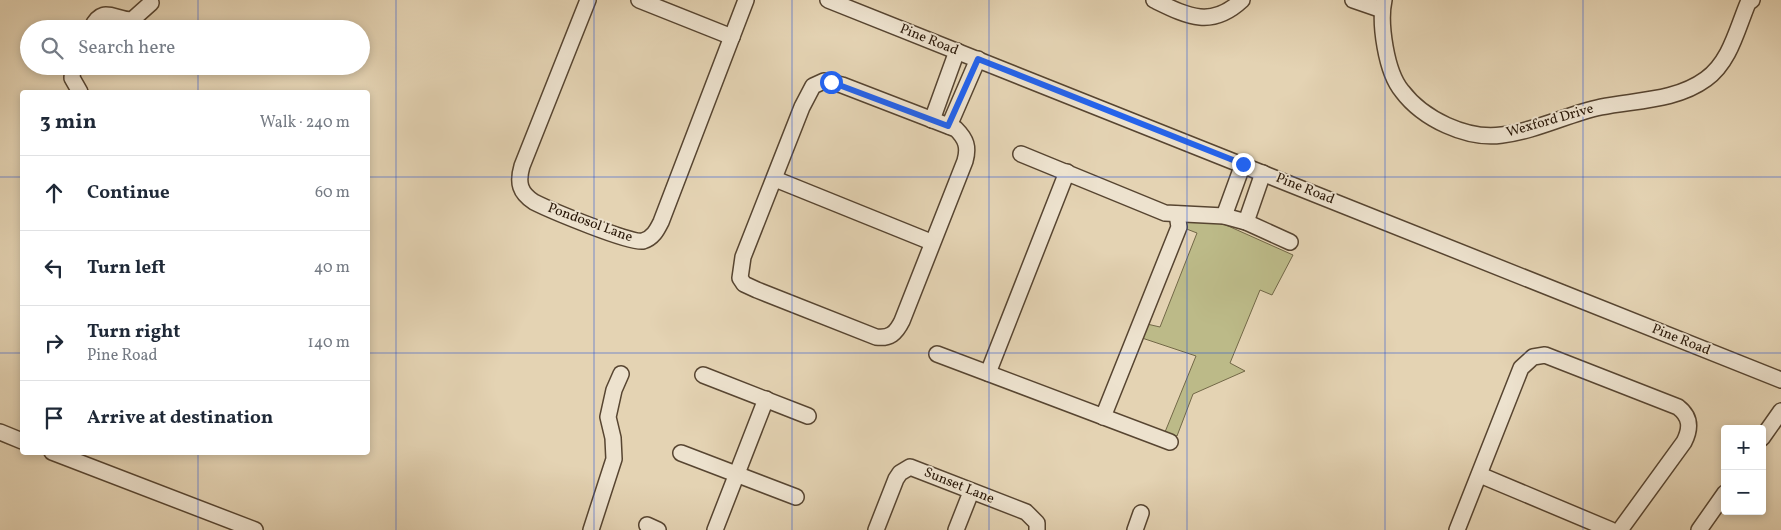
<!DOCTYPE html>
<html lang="en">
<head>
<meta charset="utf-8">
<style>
  body { margin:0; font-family:Vollkorn,serif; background:#f2f2f3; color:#1f2937 }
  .controls { position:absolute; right:15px; bottom:15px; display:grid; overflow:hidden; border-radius:5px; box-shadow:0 2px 8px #0003 }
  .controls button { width:45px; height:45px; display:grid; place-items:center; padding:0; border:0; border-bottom:1px solid #e0e1e3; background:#fff; color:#1f2937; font:25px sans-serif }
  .stop { position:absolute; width:15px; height:15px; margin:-11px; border:4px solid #2563eb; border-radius:50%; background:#fff }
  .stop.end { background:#2563eb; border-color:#fff; box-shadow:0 1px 5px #0008 }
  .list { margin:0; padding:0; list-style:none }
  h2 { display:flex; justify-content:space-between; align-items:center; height:65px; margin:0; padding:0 20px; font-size:21px }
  h2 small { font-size:16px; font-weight:400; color:#747a83 }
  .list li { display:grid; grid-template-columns:32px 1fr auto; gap:15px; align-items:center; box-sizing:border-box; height:75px; padding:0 20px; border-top:1px solid #e0e1e3 }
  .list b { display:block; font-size:19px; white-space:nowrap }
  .list p { margin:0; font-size:16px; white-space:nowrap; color:#747a83 }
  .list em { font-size:16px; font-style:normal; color:#747a83 }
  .icon { flex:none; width:28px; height:28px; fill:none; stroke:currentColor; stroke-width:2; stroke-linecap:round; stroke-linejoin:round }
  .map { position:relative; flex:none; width:1781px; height:530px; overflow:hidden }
  .search { position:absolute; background:#fff; box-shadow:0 2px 8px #0003; left:20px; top:20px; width:350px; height:55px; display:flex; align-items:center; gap:12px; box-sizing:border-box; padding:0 18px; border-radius:28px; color:#747a83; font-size:19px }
  .panel { position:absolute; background:#fff; box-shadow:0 2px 8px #0003; left:20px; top:90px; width:350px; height:365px; border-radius:5px }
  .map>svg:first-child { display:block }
</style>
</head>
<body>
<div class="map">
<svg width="1781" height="530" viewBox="0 0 1781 530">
  <rect width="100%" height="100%" fill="#e4d3b3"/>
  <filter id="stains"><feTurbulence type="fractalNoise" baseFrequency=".004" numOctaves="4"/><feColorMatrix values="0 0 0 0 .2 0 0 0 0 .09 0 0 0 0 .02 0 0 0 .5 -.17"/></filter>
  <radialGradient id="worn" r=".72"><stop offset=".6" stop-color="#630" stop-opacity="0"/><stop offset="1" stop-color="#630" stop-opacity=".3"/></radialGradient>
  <polygon fill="#bcba88" stroke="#726847" points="1187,221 1217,221 1293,255 1272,295 1260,290 1230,363 1245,371 1193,394 1177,436 1165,432 1196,356 1142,338 1147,324 1160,327 1197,233 1184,228"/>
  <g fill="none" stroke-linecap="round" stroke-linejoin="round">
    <defs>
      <g id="street">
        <path d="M588,0L522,166C517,183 520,193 534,202C550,210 631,244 643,241C653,238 657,230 661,222L746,0"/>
        <polyline points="639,0 732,37"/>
        <polyline points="828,0 1781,380"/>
        <path d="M1154,0C1187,16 1211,29 1242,0"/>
        <polyline points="1353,0 1382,10"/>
        <path d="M1384,0C1379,23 1386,72 1402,91C1423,119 1467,140 1502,135C1536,131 1568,114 1601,107C1636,100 1676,101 1706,79C1730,62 1737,29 1748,3L1752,0"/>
        <path d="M91,29C102,4 114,20 132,20L151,3"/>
        <polyline points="73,66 72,78 80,92"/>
        <path d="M824,81L842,85L956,129C966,139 969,147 965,161L902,321C896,333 890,339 876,337L757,290L744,284L740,278L743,257L802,107L813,86Z"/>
        <polyline points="932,120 957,51"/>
        <polyline points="949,126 978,59"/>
        <polyline points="1021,154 1165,213 1224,216 1246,222 1290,242"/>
        <polyline points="775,179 931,242"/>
        <polyline points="1224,216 1243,164"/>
        <polyline points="1246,222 1263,173"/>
        <polyline points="937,354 1170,442"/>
        <polyline points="988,373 1067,172"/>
        <polyline points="703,375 808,416"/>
        <polyline points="1103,417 1179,227 1177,214"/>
        <polyline points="0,432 22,441"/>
        <polyline points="1762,438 1781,411"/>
        <polyline points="52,452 255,530"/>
        <polyline points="681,453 796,497"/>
        <polyline points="1480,475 1611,530"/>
        <polyline points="647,525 658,530"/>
        <polyline points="591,530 614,459 613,438 608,417 614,390 621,374"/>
        <polyline points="715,530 766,399"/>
        <polyline points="876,530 896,479 900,473 910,467 1026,512 1037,523 1037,530"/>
        <polyline points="956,530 971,492"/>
        <polyline points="1135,530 1141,513"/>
        <path d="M1457,530L1521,368L1533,357L1545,355L1678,407C1691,417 1691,428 1684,442L1620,530"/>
        <polyline points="1699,530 1725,493"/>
      </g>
    </defs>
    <use href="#street" stroke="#574531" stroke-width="18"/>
    <use href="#street" stroke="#ede2ce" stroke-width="15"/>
  </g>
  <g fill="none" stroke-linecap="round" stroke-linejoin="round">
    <polyline stroke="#2563eb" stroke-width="6" points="831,82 948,126 978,59 1243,164"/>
  </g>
  <path fill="none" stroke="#1d4ed8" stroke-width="1" stroke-opacity="0.55" d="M198,0V29M396,0V530M594,0V530M792,0V530M989,0V530M1187,0V530M1385,0V530M1583,0V530M198,66V92M0,177H22M368,177H1781M0,353H22M368,353H1781M198,452V530"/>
  <g text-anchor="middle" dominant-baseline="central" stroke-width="4" stroke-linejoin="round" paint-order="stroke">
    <g font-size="14" fill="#281606" stroke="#ede2ce">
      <text transform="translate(929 40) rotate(22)">Pine Road</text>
      <text transform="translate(1550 121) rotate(-16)">Wexford Drive</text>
      <text transform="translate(1305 189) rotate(22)">Pine Road</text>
      <text transform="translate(590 223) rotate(20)">Pondosol Lane</text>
      <text transform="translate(1681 340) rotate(22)">Pine Road</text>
      <text transform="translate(959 486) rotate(22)">Sunset Lane</text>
    </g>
  </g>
  <rect width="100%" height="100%" filter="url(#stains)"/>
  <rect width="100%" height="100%" fill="url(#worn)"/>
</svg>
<div class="controls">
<button>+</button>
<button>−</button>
</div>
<div class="stop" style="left:831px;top:82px"></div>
<div class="stop end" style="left:1243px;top:164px"></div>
<div class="search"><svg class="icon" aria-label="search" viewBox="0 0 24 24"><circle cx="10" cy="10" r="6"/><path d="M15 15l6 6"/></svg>Search here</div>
<section class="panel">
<h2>3 min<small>Walk · 240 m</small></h2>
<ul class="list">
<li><svg class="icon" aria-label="ahead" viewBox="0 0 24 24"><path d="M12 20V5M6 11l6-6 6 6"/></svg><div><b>Continue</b></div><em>60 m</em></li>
<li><svg class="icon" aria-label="left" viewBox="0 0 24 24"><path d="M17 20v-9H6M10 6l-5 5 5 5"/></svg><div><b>Turn left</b></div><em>40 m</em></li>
<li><svg class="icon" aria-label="right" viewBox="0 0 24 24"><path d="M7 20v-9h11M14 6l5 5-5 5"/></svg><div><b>Turn right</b><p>Pine Road</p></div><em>140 m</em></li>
<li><svg class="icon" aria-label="arrive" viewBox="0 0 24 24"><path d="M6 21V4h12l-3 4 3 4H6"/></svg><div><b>Arrive at destination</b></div></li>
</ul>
</section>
</div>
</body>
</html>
